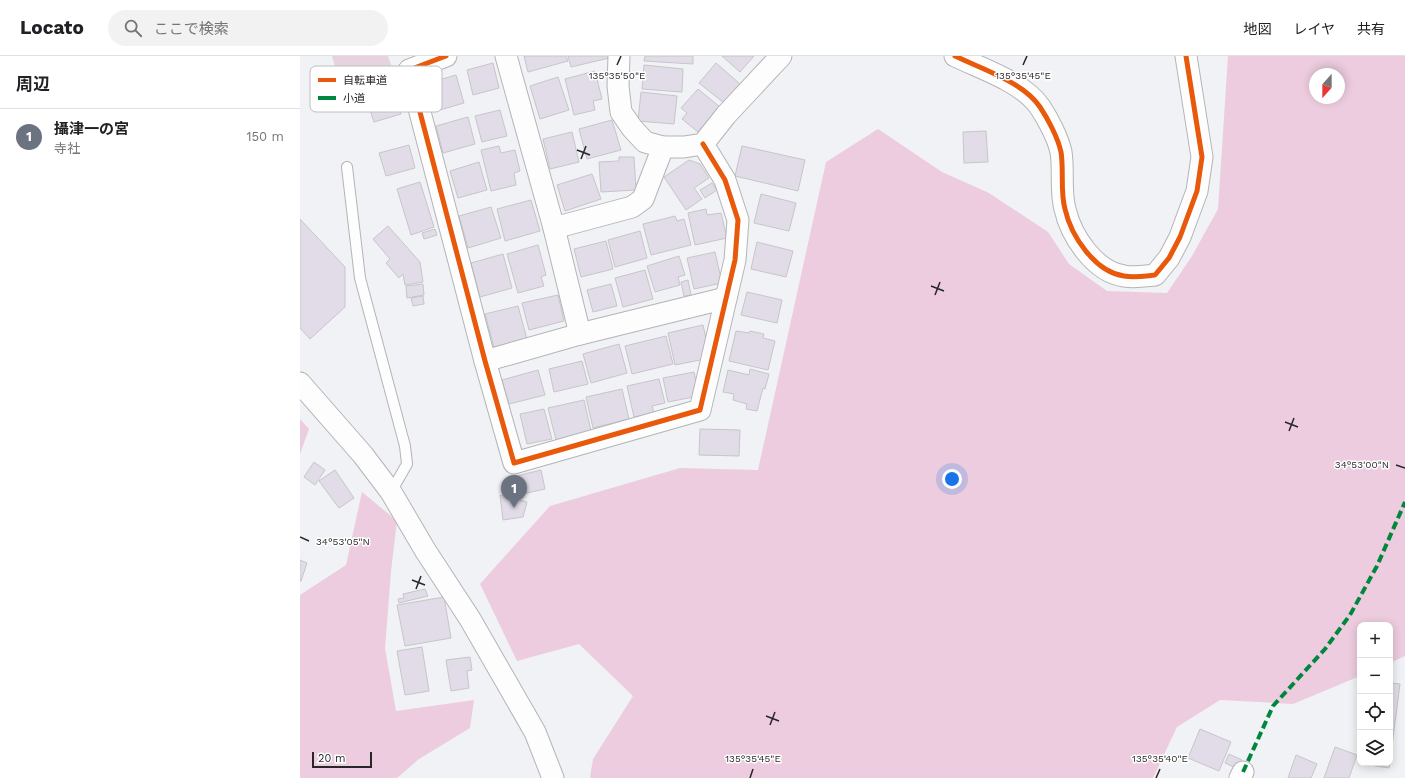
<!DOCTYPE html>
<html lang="ja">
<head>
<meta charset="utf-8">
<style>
  body { margin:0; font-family:"Work Sans","Noto Sans JP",sans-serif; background:#f2f2f2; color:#202124 }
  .controls { position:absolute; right:12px; bottom:12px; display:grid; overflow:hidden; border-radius:8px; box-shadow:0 2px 10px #0003 }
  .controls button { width:36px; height:36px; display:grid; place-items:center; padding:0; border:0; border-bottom:1px solid #e0e0e0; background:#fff; color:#202124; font:20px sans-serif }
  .compass { position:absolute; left:1009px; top:12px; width:36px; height:36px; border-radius:50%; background:#fff; box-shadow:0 2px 10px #0003; rotate:201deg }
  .scale { position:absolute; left:12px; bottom:10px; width:60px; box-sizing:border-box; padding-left:4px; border:2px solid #272729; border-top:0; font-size:11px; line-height:14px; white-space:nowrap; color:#272729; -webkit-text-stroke:3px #fff; paint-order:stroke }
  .you { position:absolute; left:652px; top:423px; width:14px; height:14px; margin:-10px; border:3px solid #fff; border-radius:50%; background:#1a73e8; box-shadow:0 0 0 6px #1a73e833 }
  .badge { display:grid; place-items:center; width:26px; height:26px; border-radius:50%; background:#7c3aed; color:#fff; font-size:13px; font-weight:700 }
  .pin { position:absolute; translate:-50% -33px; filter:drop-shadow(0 1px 2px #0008) }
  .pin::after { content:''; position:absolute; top:21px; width:14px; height:12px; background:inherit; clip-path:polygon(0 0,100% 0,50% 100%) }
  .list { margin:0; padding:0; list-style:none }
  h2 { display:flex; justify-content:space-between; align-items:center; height:52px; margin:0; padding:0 16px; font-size:17px }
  h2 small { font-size:13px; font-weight:400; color:#757577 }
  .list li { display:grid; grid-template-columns:26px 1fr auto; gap:12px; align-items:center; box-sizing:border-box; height:56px; padding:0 16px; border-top:1px solid #e0e0e0 }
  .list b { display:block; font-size:15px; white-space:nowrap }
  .list p { margin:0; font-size:13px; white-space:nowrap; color:#757577 }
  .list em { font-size:13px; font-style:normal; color:#757577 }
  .icon { flex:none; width:22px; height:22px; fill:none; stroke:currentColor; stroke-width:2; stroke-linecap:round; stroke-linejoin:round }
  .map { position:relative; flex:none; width:1105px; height:722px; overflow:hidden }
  header { display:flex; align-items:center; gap:24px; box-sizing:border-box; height:56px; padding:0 20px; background:#fff; border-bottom:1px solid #e0e0e0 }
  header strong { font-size:19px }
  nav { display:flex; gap:22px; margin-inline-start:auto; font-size:14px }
  .search { width:280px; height:36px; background:#f2f2f2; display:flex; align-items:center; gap:10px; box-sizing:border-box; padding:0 14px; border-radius:22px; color:#757577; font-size:15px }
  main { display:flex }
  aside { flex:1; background:#fff }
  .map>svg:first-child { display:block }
</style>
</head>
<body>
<header>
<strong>Locato</strong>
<div class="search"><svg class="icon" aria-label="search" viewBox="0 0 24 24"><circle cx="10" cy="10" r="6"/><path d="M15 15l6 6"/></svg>ここで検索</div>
<nav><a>地図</a><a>レイヤ</a><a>共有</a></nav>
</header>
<main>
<aside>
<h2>周辺<small></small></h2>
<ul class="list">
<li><span class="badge" style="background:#6b7280">1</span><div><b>攝津一の宮</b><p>寺社</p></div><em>150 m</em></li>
</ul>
</aside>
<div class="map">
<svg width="1105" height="722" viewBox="0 0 1105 722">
  <rect width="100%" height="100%" fill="#f1f2f5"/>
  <polygon fill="#e7d3df" points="32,0 88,0 98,28 45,45"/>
  <g fill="#ecccde" fill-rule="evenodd">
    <path d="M928,0H1105V600L1090,607V569H1060V620L993,648L920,644L877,671L853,722H290L293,703L333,640L279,588L217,605L180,528L250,450L380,412L458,414L526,106L578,73L642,116L689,137L748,176L769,208L807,235L867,237L892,200L918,153ZM1015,18H1039V42H1015Z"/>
    <polygon points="0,363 9,373 0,398"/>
    <polygon points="62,436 97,465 91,515 85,592 96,655 174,644 170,672 119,703 97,722 0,722 0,539 46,509"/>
  </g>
  <g fill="#e2dce8" stroke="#c6c6c8">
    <polygon points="224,0 266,0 268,5 228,16"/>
    <polygon points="268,0 309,0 309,2 271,11"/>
    <polygon points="345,0 393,0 393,8 344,5"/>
    <polygon points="422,0 454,0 440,16"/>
    <polygon points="193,7 199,32 173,39 167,14"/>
    <polygon points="416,7 440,28 424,47 399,27"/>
    <polygon points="344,9 383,13 382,36 342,33"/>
    <polygon points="295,15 302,43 293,45 295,54 274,59 265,23"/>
    <polygon points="156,19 164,47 133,56 125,28"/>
    <polygon points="258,21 269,54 240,63 230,30"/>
    <polygon points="398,33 420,51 398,76 382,63 387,57 381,52"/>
    <polygon points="341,36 377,40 374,68 338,65"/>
    <polygon points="94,37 101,58 74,66 67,45"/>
    <polygon points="200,54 207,80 182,86 175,60"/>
    <polygon points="168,61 175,88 143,97 136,70"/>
    <polygon points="312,64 321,94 287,103 279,73"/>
    <polygon points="686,75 688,106 664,107 663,76"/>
    <polygon points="272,76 279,106 250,113 243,83"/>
    <polygon points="109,89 115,112 86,120 79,97"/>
    <polygon points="199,90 201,97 215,94 220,115 214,117 216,129 191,135 181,94"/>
    <polygon points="442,90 505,104 498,135 435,120"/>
    <polygon points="319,101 334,101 336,134 301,136 299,106 319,105"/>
    <polygon points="389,104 400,108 409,122 394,132 402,143 386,154 364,121"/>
    <polygon points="179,106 187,134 158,142 150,115"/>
    <polygon points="292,118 301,143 265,155 257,129"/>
    <polygon points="120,126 134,171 111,179 97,133"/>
    <polygon points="412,127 417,134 405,142 400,134"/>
    <polygon points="461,138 496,147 489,175 454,167"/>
    <polygon points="231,144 240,175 205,185 197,153"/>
    <polygon points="191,151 201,182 168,192 159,160"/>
    <polygon points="406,153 407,159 421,157 427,182 395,189 388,157"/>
    <polygon points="375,160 377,165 384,163 391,189 351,199 343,168"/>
    <polygon points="0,163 45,211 45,251 10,283 0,272"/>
    <polygon points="88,170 120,206 123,226 105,229 103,218 99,222 86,207 90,203 73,183"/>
    <polygon points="135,173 137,179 124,183 122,177"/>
    <polygon points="340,175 347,202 315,211 308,184"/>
    <polygon points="306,185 313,213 281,221 274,193"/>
    <polygon points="457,186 493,195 486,221 451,213"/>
    <polygon points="238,189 246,219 241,221 244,230 218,237 207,198"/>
    <polygon points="415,196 422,227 394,233 387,202"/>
    <polygon points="203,198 212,232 180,241 171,207"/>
    <polygon points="379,200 385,219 378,221 380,229 355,236 347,210"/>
    <polygon points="345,214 353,243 323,251 315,222"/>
    <polygon points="388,224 391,239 384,240 381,226"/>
    <polygon points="123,228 124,239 107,242 106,230"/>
    <polygon points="311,228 317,250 293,256 287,234"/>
    <polygon points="447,236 482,244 477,267 441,259"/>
    <polygon points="258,239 264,265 229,274 222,247"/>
    <polygon points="123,240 124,248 113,250 111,242"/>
    <polygon points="218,250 227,283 194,291 185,258"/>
    <polygon points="403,269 408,291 403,293 405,303 375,309 368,277"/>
    <polygon points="436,275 449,277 450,275 464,278 463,282 475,285 468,314 429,305"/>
    <polygon points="366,280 373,308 332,318 325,290"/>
    <polygon points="319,288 327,317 291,327 283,298"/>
    <polygon points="282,305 288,328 254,336 249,313"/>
    <polygon points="450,313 469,318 465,333 463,332 457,355 446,353 447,348 433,344 434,338 423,336 428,314 449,319"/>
    <polygon points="238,314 245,339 209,348 202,324"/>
    <polygon points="394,316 399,340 368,346 363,322"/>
    <polygon points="359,323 365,347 352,350 354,357 334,361 327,330"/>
    <polygon points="322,333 329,363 293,372 286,341"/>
    <polygon points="284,344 291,375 256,384 248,352"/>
    <polygon points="244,353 252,383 227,388 220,358"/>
    <polygon points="400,373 440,374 439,400 399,399"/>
    <polygon points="14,406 25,414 15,429 4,421"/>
    <polygon points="35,414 54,442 39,452 19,425"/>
    <polygon points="241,414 245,433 213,440 208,422"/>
    <polygon points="200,439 227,446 223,461 203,464"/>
    <polygon points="0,504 7,507 1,525 0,525"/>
    <polygon points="125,533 128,540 99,547 98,543 104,542 103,538"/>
    <polygon points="144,541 151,582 105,590 97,549"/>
    <polygon points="122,591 129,635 105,639 97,595"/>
    <polygon points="170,601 172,614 167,615 169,632 151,635 146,604"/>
    <polygon points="1090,627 1100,628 1090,705"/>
    <polygon points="900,673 931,686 919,715 888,702"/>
    <polygon points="1035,691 1057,699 1049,722 1024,722"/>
    <polygon points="929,698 942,704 938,713 925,707"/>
    <polygon points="996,699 1017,708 1011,722 988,722"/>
    <polygon points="1064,707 1090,707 1089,712 1063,708"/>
  </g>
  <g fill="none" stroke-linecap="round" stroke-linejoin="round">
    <defs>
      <polyline id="lane" points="47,111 60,222 105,390 107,408 91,436"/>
      <g id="street">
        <polyline points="146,0 109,14 185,305 214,407 400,354 435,204 438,164 425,124 403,88"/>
        <polyline points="206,0 254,172 280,278"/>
        <polyline points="319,0 318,30 321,56 332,72 345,86 363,91 384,91 403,88 426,59 481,0"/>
        <path d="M655,0C682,13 723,26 740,51C748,63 758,82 761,96C764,114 760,135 765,153C771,180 795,216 824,220C835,222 845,220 855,219L869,202L880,181L897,135L902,101L886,0"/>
        <polyline points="254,172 332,151 343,143 363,91"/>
        <polyline points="185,305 280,278 426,242"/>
        <polyline points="0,327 63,399 91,436 125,494 170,563 235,676 253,722"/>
        <polyline points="940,722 943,716"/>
      </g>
    </defs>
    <use href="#lane" stroke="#b3b4b6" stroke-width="12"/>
    <use href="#street" stroke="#b3b4b6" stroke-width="23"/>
    <use href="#lane" stroke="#fdfdfe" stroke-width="10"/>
    <use href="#street" stroke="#fdfdfe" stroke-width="21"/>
    <polyline stroke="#00873e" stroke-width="4" stroke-dasharray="8 4" stroke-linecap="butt" points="943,716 973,650 1025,593 1050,559 1077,510 1105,446"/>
    <defs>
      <g id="cycleway">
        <polyline points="146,0 109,14 185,305 214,407 400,354 435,204 438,164 425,124 403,88"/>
        <path d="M655,0C682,13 723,26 740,51C748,63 758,82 761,96C764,114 760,135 765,153C771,180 795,216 824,220C835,222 845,220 855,219L869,202L880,181L897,135L902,101L886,0"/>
      </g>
    </defs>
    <use href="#cycleway" stroke="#fff" stroke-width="8"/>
    <use href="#cycleway" stroke="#e8590c" stroke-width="5"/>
  </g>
  <path fill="none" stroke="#272729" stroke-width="1.5" d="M317,9L321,0M723,9L727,0M277,94L290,99M281,103L286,90M631,230L644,235M635,239L640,226M985,366L998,371M989,375L994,362M1096,409L1105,412M0,481L9,485M112,524L125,529M116,533L121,520M466,660L479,665M470,669L475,656M450,722L453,713M856,722L860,713"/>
  <rect x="10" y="10" width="132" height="46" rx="6" fill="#fff" stroke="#bebebf" stroke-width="1"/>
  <rect x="18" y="22" width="18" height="4" fill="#e8590c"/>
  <rect x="18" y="40" width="18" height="4" fill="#00873e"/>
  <g font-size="11" fill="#272729">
    <text x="43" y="28">自転車道</text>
    <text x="43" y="46">小道</text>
  </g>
  <g font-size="10" text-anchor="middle" fill="#272729" stroke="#fff" stroke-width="3" stroke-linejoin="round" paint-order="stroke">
    <text x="317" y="23">135°35'50"E</text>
    <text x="723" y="23">135°35'45"E</text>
    <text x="1062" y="412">34°53'00"N</text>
    <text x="43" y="489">34°53'05"N</text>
    <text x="453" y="706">135°35'45"E</text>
    <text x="860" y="706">135°35'40"E</text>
  </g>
</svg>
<div class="controls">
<button>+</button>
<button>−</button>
<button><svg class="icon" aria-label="locate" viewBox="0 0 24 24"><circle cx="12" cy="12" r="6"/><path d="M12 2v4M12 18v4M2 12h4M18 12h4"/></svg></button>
<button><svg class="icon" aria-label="layers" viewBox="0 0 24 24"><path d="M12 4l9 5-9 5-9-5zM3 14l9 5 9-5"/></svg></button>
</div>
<svg class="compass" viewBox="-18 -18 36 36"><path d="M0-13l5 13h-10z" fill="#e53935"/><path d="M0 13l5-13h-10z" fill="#757577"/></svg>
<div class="scale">20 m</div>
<div class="you"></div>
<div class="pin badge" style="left:214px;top:452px;background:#6b7280">1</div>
</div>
</main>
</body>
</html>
